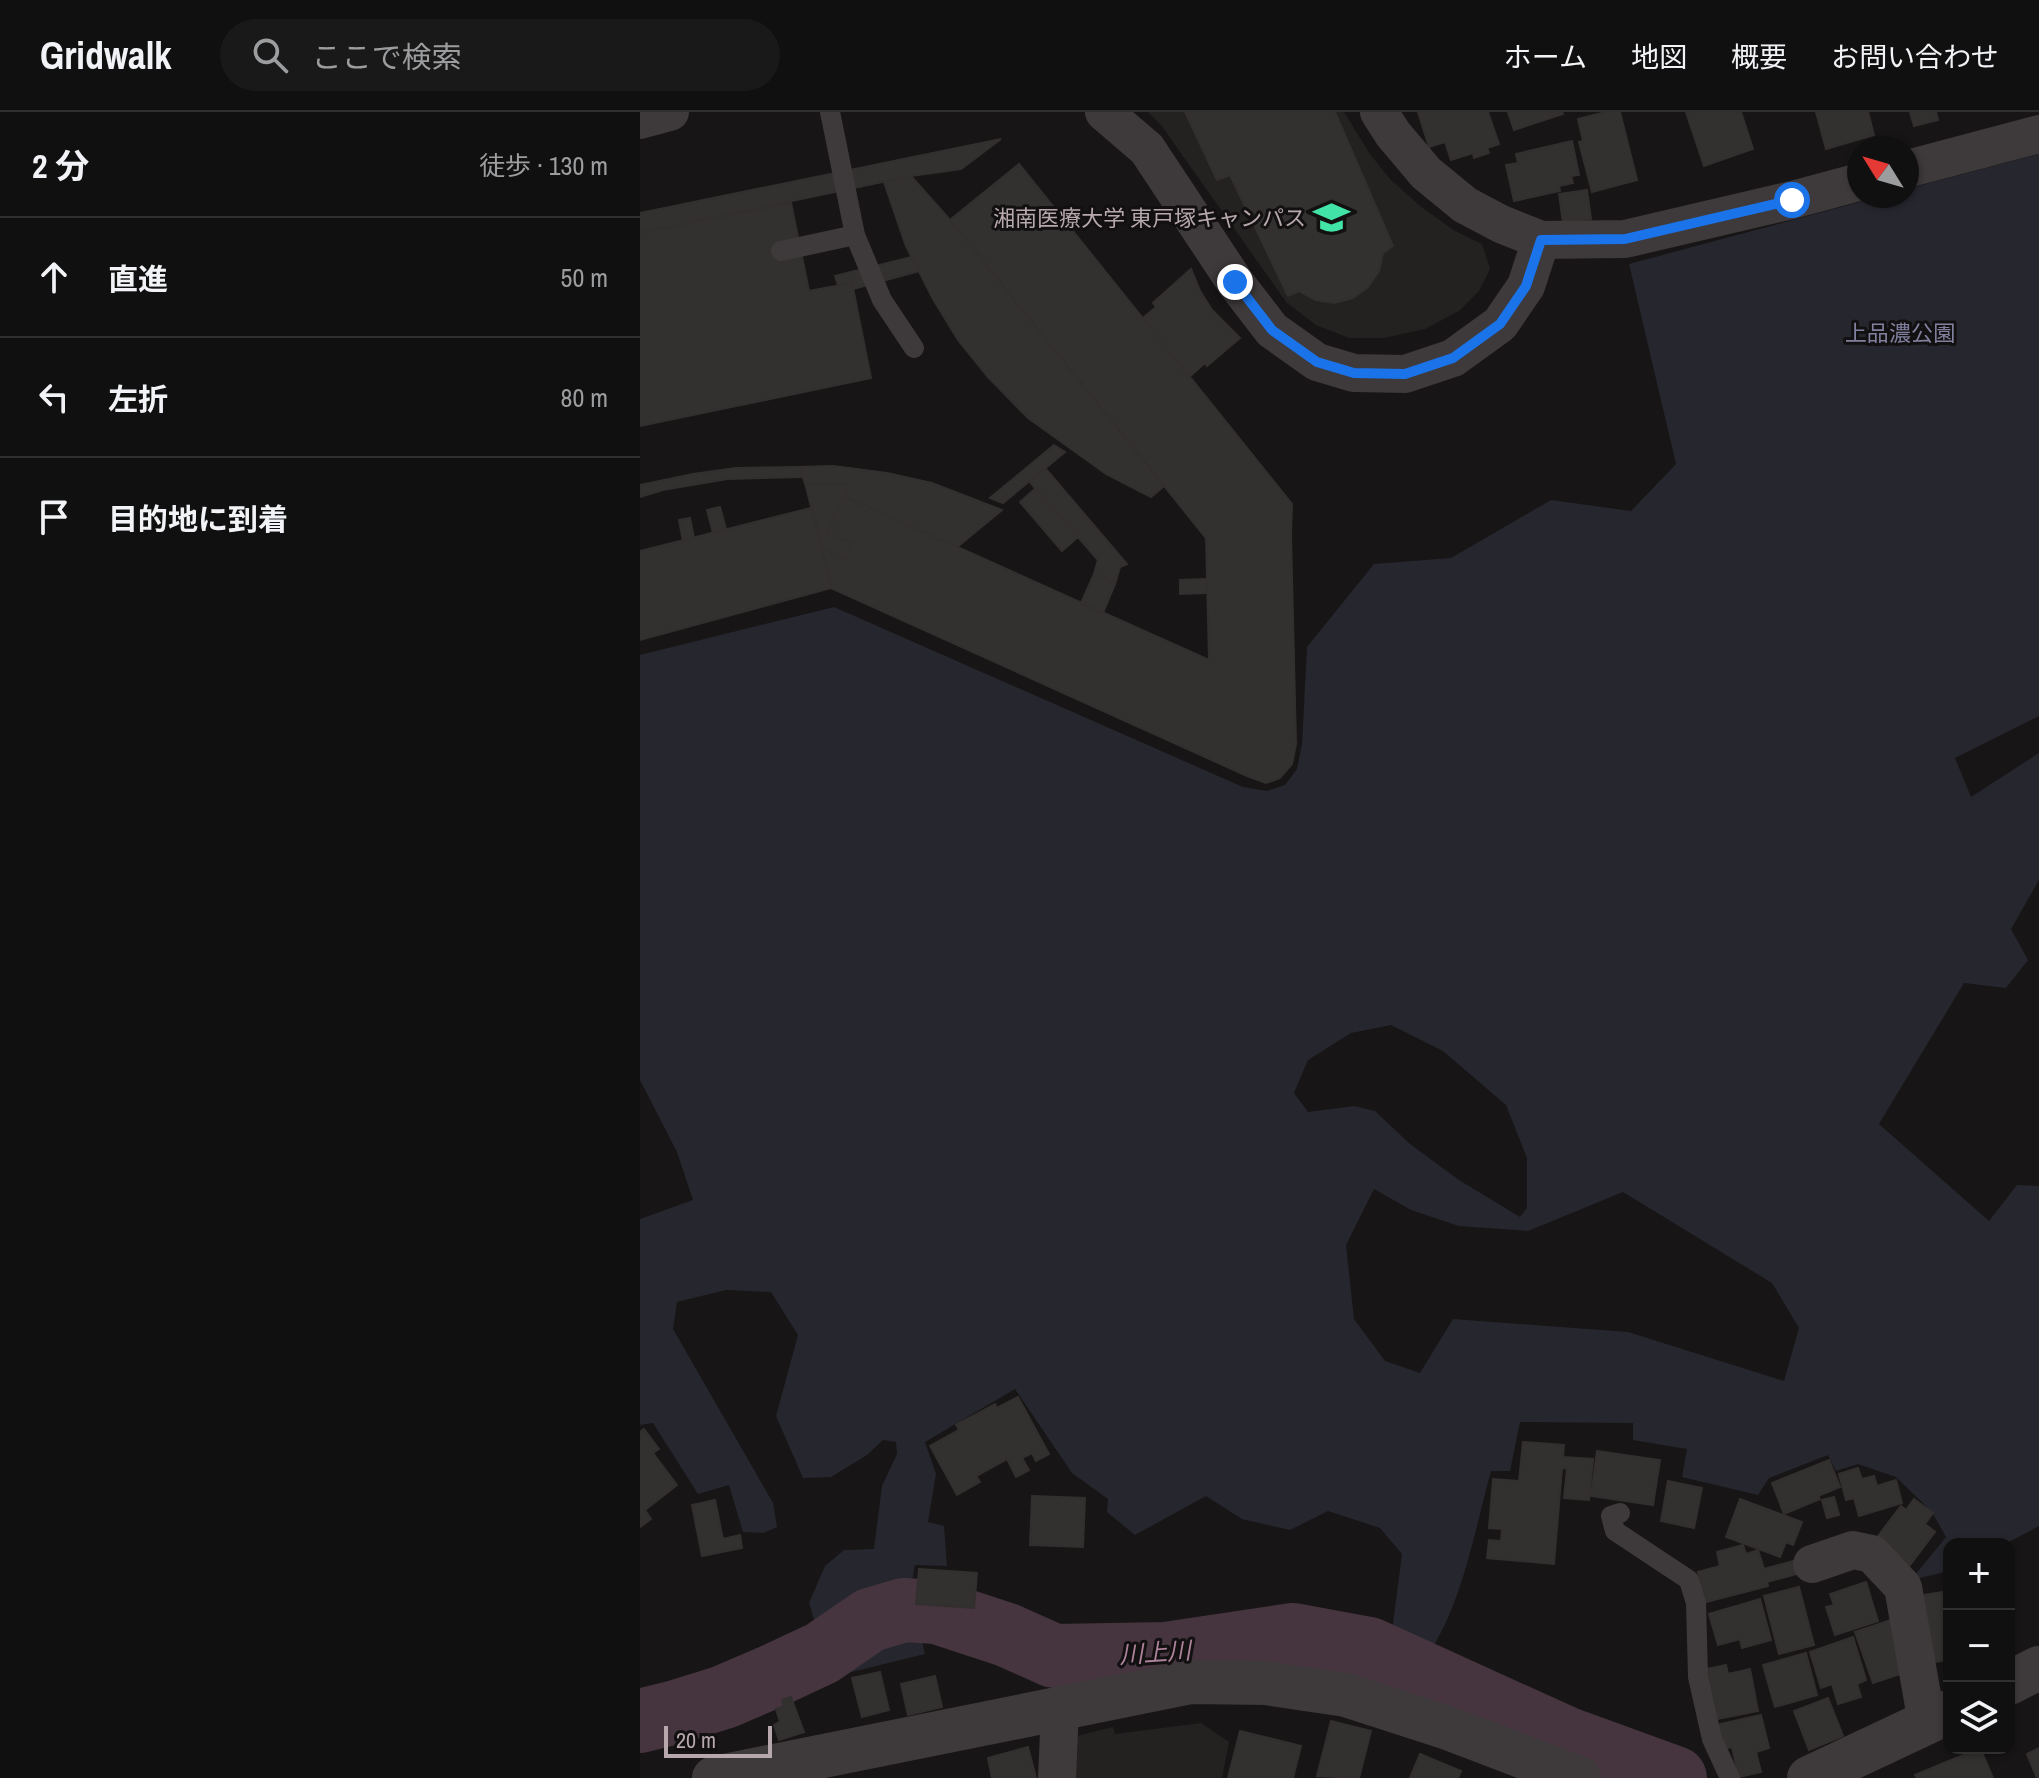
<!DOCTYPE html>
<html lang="ja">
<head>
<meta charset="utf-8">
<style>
  body { margin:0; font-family:"Archivo Narrow","Noto Sans JP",sans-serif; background:#1a1919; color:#f1f3f6 }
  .controls { position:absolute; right:24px; bottom:24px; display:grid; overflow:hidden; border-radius:16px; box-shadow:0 2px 6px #0004 }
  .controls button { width:72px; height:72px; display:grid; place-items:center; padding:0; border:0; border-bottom:2px solid #303030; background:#111010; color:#f1f3f6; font:40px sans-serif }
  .compass { position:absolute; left:1207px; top:24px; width:72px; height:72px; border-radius:50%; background:#111010; box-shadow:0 2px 6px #0004; rotate:307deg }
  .scale { position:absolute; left:24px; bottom:20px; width:108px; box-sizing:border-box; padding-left:8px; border:4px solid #b6a8ad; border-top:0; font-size:22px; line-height:28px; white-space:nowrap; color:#b6a8ad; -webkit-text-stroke:6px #121010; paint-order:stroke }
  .stop { position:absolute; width:24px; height:24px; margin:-18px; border:6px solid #1a73e8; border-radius:50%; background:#fff }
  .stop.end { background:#1a73e8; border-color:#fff; box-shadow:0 2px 8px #0008 }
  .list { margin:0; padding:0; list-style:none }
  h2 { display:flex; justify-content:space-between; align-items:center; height:104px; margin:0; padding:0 32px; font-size:34px }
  h2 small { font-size:26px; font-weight:400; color:#9c9d9f }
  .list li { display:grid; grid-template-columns:52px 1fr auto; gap:24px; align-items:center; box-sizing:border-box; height:120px; padding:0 32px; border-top:2px solid #303030 }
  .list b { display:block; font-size:30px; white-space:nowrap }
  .list em { font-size:26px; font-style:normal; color:#9c9d9f }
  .icon { flex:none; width:44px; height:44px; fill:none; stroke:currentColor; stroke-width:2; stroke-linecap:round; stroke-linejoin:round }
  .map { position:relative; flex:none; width:1399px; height:1666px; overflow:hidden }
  header { display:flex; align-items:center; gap:48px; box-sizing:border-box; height:112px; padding:0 40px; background:#111010; border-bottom:2px solid #303030 }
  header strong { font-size:38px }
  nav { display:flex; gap:44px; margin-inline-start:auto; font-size:28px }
  .search { width:560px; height:72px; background:#1a1919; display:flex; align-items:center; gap:20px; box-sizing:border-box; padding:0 28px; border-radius:44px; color:#9c9d9f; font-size:30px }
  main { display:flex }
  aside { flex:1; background:#111010 }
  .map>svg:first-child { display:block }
</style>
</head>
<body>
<header>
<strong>Gridwalk</strong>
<div class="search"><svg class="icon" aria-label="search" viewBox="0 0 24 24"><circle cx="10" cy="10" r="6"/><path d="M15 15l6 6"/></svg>ここで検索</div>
<nav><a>ホーム</a><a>地図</a><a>概要</a><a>お問い合わせ</a></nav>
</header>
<main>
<aside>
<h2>2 分<small>徒歩 · 130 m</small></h2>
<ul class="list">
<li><svg class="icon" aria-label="ahead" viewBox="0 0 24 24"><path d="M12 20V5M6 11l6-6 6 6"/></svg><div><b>直進</b></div><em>50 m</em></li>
<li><svg class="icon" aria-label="left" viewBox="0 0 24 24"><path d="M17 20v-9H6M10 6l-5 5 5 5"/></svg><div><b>左折</b></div><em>80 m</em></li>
<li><svg class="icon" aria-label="arrive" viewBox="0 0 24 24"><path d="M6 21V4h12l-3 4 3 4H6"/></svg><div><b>目的地に到着</b></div></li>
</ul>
</aside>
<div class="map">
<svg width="1399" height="1666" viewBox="0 0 1399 1666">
  <rect width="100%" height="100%" fill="#171515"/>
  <g fill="#242121">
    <polygon points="508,0 704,0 730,42 750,67 780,94 815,119 842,132 850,157 839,179 819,199 785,217 744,226 709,226 676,213 647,191 639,180 521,13"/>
    <polygon points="561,1611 589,1630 582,1666 424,1666 433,1625 473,1615 475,1622"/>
  </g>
  <path fill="#26262e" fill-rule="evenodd" d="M1399,42V604L1315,646L1331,685L1399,641V768L1371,817L1388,848L1366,876L1324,871L1239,1012L1349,1109L1377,1073L1399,1074V1414L1365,1432H1309V1459L1271,1468L1306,1425L1292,1400L1256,1365L1218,1352L1196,1359L1188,1343L1129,1366L1118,1383L1042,1365L1047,1337L993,1328V1311L880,1310L870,1359H851C834,1421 821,1500 782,1551L750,1535L762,1442L740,1416L688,1399L650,1418L602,1407L566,1384L495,1423L467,1400L468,1387L432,1361L375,1277L285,1330L296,1362L288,1410L304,1414L307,1454L275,1453L270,1481L285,1542L191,1565L169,1491L185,1454L204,1438L234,1437L242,1374L257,1342L256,1330L243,1328L227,1343L191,1365L163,1366L136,1304L158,1223L131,1180L86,1178L37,1190L33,1217L133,1391L137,1415L123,1421L103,1420L89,1373L58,1382L13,1311L0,1313V1107L53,1088L37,1040L0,968V543L194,495L603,675L627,679L645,673L657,657L662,632L667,535L734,452L811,446L911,388L991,399L1036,352L989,152L1242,84H1267V77ZM751,913L803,939L866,993L887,1046V1096L880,1105L819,1068L770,1032L735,999L714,994L668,1000L654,981L668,948L711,921ZM734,1077L771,1098L819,1114L888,1119L983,1080L1132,1171L1159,1216L1144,1269L988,1220L813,1207L780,1261L745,1249L714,1207L706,1133Z"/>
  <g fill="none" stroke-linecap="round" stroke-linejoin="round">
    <polyline stroke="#46353e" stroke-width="64" points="0,1609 36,1600 84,1585 133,1564 182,1541 230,1508 264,1498 297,1500 367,1523 414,1544 526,1542 653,1523 729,1537 925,1626 1035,1666"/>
  </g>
  <g fill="#333030" stroke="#332f2f" stroke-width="2">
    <polygon points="545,0 695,0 753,134 743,141 739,159 728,175 713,186 694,191 676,188 659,179 648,184 590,63 577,68"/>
    <polygon points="778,0 848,0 859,32 847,36 849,41 834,46 833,41 811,48 805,30 789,35"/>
    <polygon points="868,0 922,0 923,2 874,18"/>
    <polygon points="966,0 980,0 997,68 952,80 939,30 943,29 938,7"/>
    <polygon points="1046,0 1101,0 1113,37 1064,54"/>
    <polygon points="1176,0 1228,0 1234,23 1186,37"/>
    <polygon points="1270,0 1296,0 1298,8 1274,14"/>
    <polygon points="361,27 321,57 271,64 0,121 0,101"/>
    <polygon points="932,29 939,63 931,64 933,71 919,74 920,79 874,89 866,53 878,51 876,42"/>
    <polygon points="379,52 652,392 651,423 656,632 652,652 640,666 626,671 607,664 191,476 182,437 205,447 212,432 187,421 204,384 569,548 566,426 310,108"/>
    <polygon points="271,64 310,108 524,374 511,385 466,362 388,306 348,265 318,228 293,187 266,134 244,70"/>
    <polygon points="947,78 951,107 923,111 919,82"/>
    <polygon points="151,91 169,179 212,171 231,266 0,314 0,121"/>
    <polygon points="272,145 279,159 213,177 212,171 198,173 195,164"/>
    <polygon points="551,157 560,179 572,198 600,226 567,254 565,251 549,265 503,206 516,195 513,191"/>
    <polygon points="414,333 425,340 363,391 350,386"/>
    <polygon points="193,354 247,361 292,371 362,398 317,435 204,384 208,373 165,371 159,355"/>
    <polygon points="159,355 162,365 87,367 23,378 0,385 0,373 53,362 96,356"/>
    <polygon points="405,356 487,452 480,455 475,472 454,462 458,448 389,369"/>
    <polygon points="165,371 208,373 187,421 212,432 205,447 182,437"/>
    <polygon points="396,376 438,425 422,439 380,390"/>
    <polygon points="80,395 86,417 73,421 67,398"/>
    <polygon points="171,396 191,476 0,528 0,439"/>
    <polygon points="50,406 54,426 43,429 39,408"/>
    <polygon points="454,462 475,472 463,501 441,491"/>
    <polygon points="566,467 567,481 540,482 540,468"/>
    <polygon points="378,1285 409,1342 396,1349 392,1341 382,1346 389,1358 376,1365 367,1347 336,1364 340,1370 317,1383 290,1334 319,1318 316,1313 355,1292 357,1296"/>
    <polygon points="4,1317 19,1337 13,1341 37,1373 5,1398 11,1407 0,1415 0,1320"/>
    <polygon points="883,1330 924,1333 923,1345 953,1347 949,1388 924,1386 927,1357 922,1356 914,1452 847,1446 849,1428 861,1429 862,1417 849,1416 853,1367 879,1369"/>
    <polygon points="957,1339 1020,1348 1013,1393 951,1384"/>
    <polygon points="1189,1348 1200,1375 1178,1384 1180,1387 1144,1402 1132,1371"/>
    <polygon points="1218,1356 1222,1367 1234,1364 1237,1374 1256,1368 1262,1391 1219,1404 1214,1386 1206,1388 1199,1362"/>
    <polygon points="1028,1369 1062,1376 1054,1416 1021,1409"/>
    <polygon points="392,1384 445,1386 443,1435 390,1433"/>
    <polygon points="1194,1385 1199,1403 1187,1406 1182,1388"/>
    <polygon points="1100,1387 1162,1410 1153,1433 1146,1430 1140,1445 1086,1425"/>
    <polygon points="1274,1387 1293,1401 1285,1412 1295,1420 1270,1453 1235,1428 1261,1394 1266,1398"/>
    <polygon points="75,1388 83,1427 100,1423 102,1436 62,1444 52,1393"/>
    <polygon points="1103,1433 1106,1442 1118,1438 1124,1457 1157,1448 1160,1461 1127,1470 1128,1474 1066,1490 1058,1460 1080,1454 1077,1440"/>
    <polygon points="279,1457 337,1461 334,1496 276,1492"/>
    <polygon points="1226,1470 1238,1509 1195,1523 1186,1495 1194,1493 1190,1482"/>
    <polygon points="1159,1475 1174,1533 1139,1542 1124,1484"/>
    <polygon points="1309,1479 1309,1548 1287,1551 1277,1484"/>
    <polygon points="1120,1487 1131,1528 1102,1536 1100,1527 1078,1533 1069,1502"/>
    <polygon points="1254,1507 1272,1558 1233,1571 1215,1520"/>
    <polygon points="1213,1525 1226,1568 1217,1572 1221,1585 1198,1592 1192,1572 1181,1576 1170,1540"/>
    <polygon points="1166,1541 1177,1583 1135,1595 1123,1553"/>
    <polygon points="1086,1553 1088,1562 1110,1557 1118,1599 1077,1607 1067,1557"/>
    <polygon points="240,1560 249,1598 222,1605 212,1566"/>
    <polygon points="295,1564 302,1595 268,1603 261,1572"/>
    <polygon points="151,1585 164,1620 139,1628 134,1613 140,1610 136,1597 144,1594 142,1588"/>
    <polygon points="1188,1586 1203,1624 1169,1638 1154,1599"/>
    <polygon points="1121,1603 1129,1636 1116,1640 1121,1660 1099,1665 1092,1635 1082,1637 1076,1613"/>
    <polygon points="691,1609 731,1619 719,1666 677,1664"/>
    <polygon points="600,1619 661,1634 653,1666 588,1666"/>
    <polygon points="388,1635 396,1666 352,1666 348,1646"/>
    <polygon points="1340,1636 1353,1666 1277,1666 1275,1663"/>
    <polygon points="1399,1636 1399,1666 1397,1666 1387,1642"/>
    <polygon points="780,1642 821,1659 818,1666 770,1666"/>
  </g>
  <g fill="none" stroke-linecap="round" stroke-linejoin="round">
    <g stroke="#3e393a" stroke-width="20">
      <polyline points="190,0 215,123 242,188 274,236"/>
      <polyline points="141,139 215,123"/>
      <polyline points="980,1401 971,1404 975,1419 1049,1468 1056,1491 1058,1565 1072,1627 1090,1666"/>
    </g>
    <g stroke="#3e393a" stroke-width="38">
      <polyline points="464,0 507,37 595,170 632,218 677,250 714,261 765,262 813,246 860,212 886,174 901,128"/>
      <polyline points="739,0 753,22 786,61 825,93 861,112 901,128 985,127 1152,88 1219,70"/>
      <polyline points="0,8 30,0"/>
      <polyline points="1267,57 1399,22"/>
      <polyline points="1172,1452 1213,1438 1232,1442 1263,1475 1287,1611"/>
      <polyline points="417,1666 420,1596"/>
    </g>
    <g stroke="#3e393a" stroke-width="44">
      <polyline points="1369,1571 1399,1556"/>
      <polyline points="74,1666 551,1570 625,1571 706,1583 805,1615 939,1666"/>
      <polyline points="1169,1666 1309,1600"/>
    </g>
  </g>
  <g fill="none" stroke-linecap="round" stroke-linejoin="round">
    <polyline stroke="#1a73e8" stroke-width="10" points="595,170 632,218 677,250 714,261 765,262 813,246 860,212 886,174 901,128 985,127 1152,88"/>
  </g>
  <defs>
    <symbol id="university-bare" viewBox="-9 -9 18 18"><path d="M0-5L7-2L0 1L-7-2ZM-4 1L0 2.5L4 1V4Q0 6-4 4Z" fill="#41e3a6" stroke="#121010" stroke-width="2.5" paint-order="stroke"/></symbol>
  </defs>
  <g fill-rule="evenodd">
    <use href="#university-bare" x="666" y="80" width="51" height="51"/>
  </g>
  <g text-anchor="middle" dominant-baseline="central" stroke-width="6" stroke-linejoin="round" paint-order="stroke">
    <g font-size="22" fill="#b6a8ad" stroke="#121010" text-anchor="end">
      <text x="666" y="106">湘南医療大学 東戸塚キャンパス</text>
    </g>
    <g font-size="22" fill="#81819f" stroke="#121010">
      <text x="1260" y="221">上品濃公園</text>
    </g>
    <g font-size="24" font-style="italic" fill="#ae829b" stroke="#121010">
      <text transform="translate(515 1540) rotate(-4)">川上川</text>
    </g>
  </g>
</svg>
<div class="controls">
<button>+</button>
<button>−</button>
<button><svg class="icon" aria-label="layers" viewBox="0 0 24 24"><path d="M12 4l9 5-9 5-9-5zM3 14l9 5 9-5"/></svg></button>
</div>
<svg class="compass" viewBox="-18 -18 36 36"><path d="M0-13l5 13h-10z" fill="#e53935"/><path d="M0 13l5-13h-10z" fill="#9c9d9f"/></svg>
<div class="scale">20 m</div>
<div class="stop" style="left:1152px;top:88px"></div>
<div class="stop end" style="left:595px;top:170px"></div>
</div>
</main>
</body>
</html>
